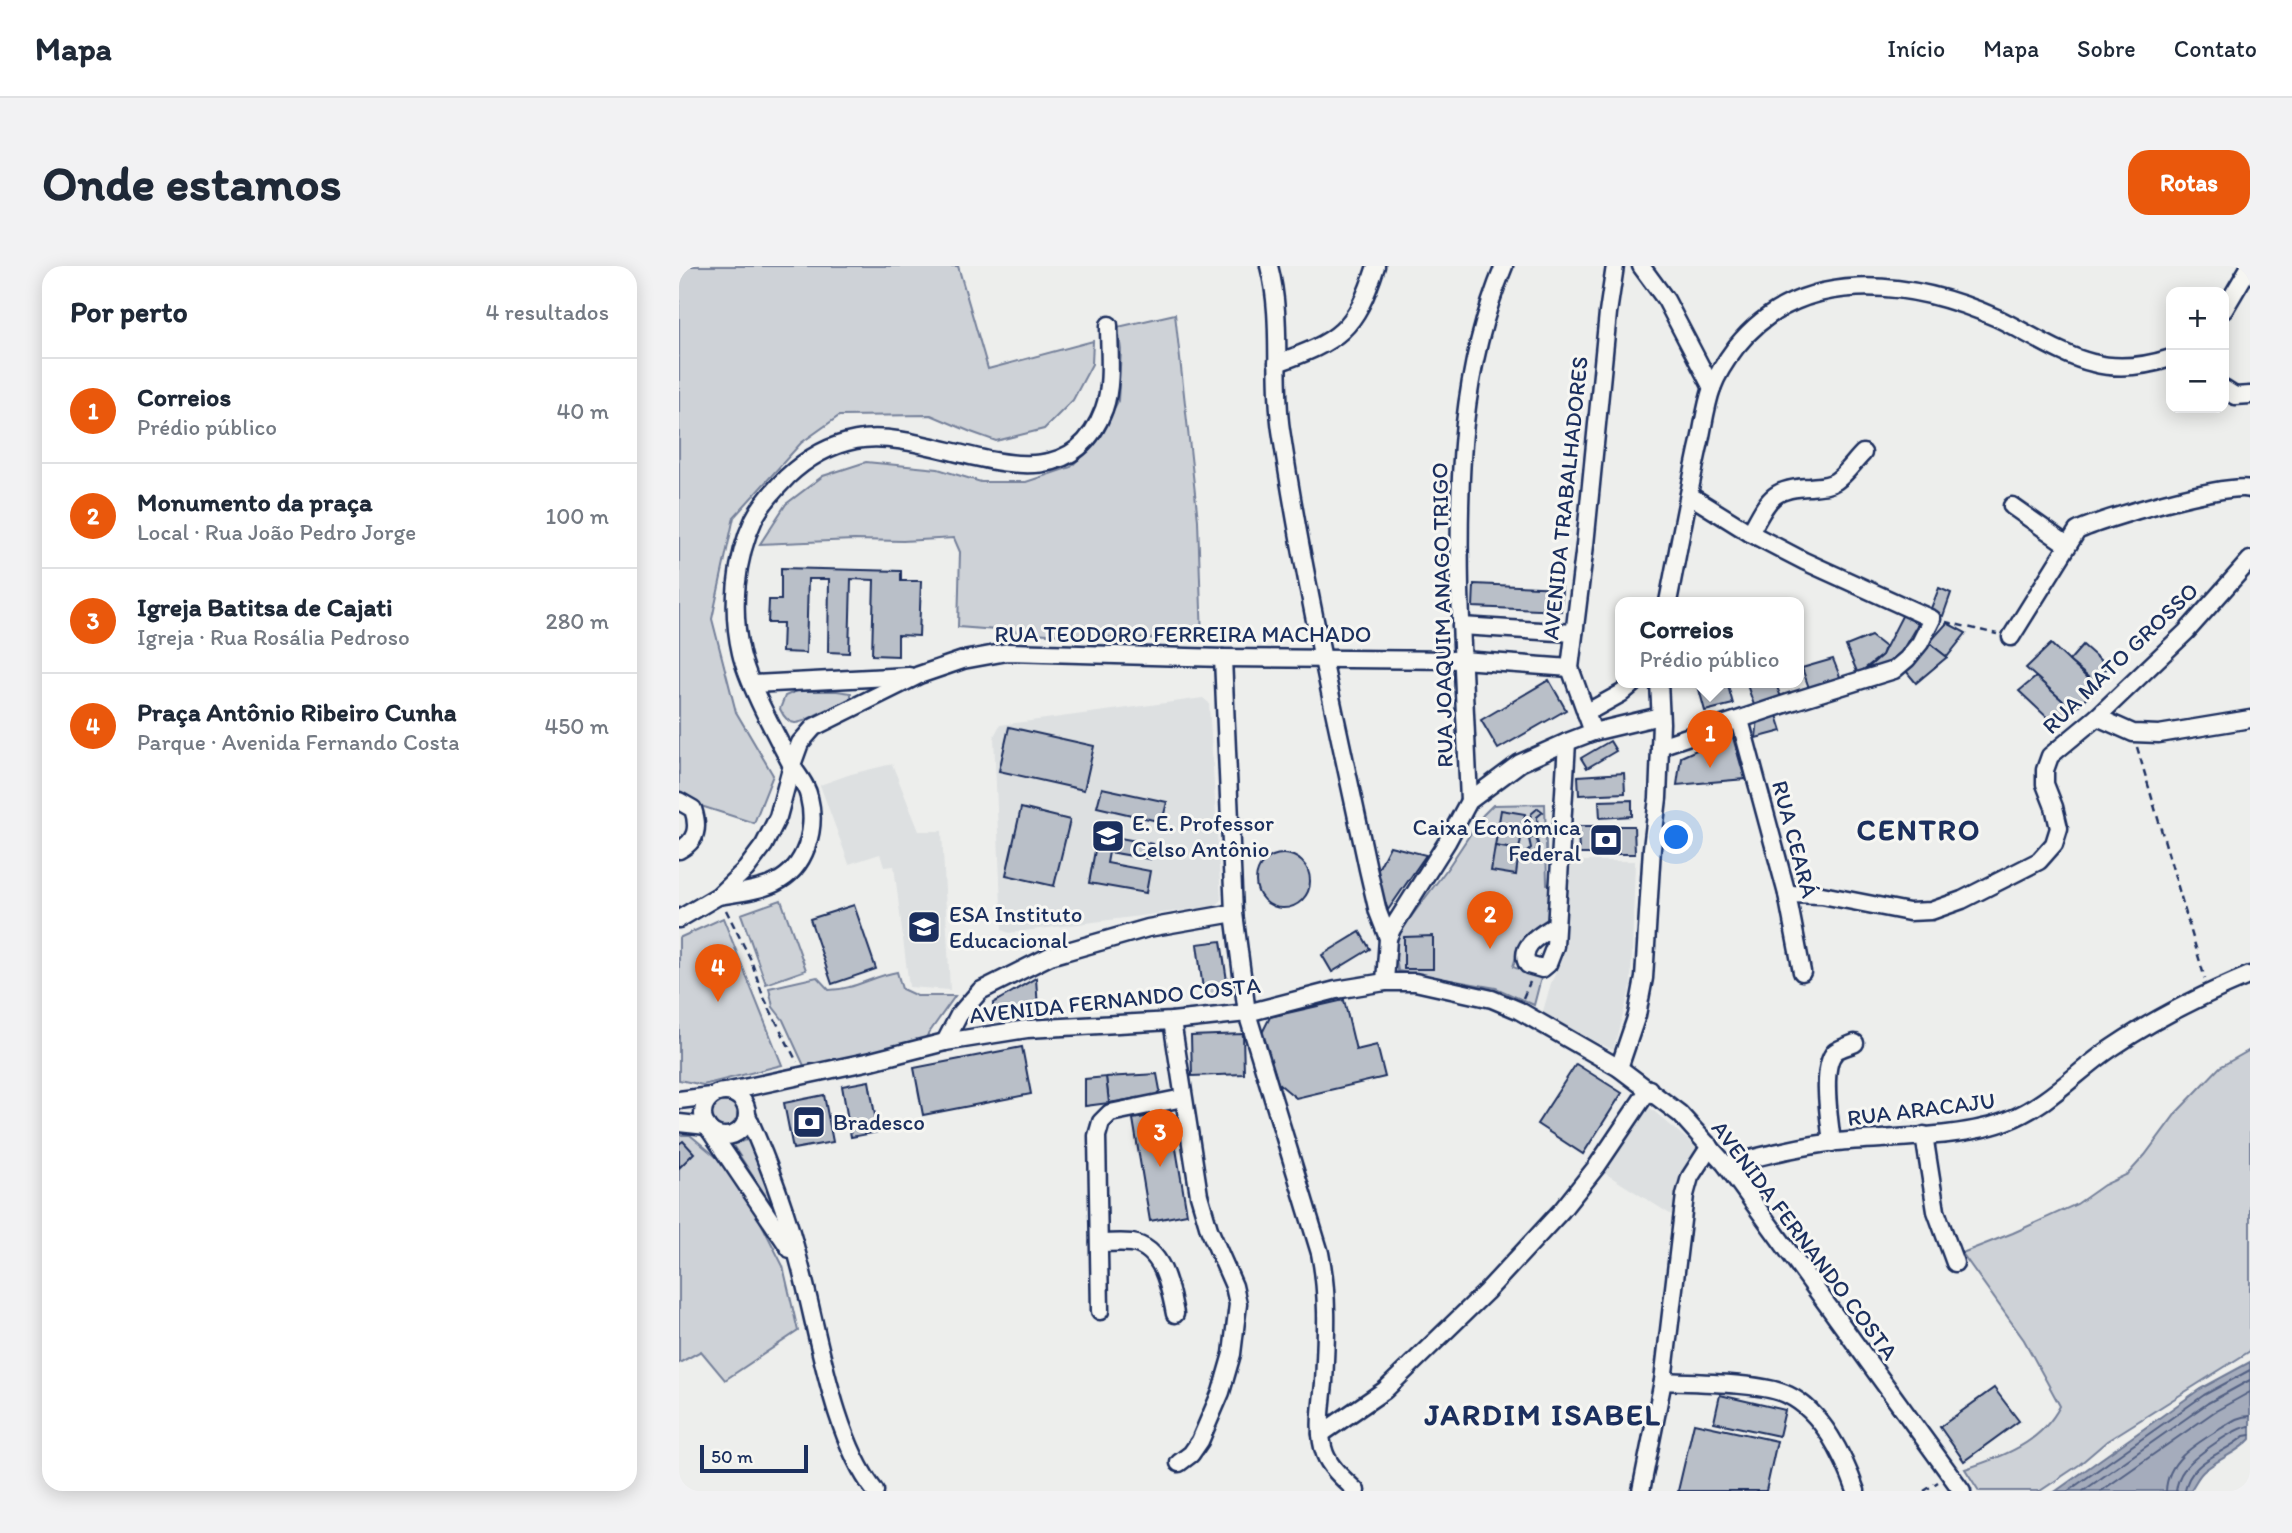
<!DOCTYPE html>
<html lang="pt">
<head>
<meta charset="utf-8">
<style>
  body { margin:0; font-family:Itim,sans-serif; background:#f2f2f3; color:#1f2937 }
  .controls { position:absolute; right:21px; top:21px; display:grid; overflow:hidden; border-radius:14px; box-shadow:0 4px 18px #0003 }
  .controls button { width:63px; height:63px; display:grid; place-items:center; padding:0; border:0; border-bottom:2px solid #e0e1e3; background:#fff; color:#1f2937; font:35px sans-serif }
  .scale { position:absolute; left:21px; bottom:18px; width:108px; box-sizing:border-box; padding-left:7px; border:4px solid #1b2f5e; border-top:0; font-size:19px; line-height:24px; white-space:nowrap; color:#1b2f5e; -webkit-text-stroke:5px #f6f6f2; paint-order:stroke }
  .you { position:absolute; left:998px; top:572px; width:24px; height:24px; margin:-18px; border:5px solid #fff; border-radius:50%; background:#1a73e8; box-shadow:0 0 0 10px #1a73e833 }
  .badge { display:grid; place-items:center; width:46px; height:46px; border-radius:50%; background:#ea580c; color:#fff; font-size:23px; font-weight:700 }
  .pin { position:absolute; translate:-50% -58px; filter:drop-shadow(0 2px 4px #0008) }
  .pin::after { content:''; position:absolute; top:37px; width:24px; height:21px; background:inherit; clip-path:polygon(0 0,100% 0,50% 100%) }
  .popup { position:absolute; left:936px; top:331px; width:189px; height:91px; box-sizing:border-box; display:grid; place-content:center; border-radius:14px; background:#fff; filter:drop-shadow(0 2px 5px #0005); font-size:23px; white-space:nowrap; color:#747a83 }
  .popup b { font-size:26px; color:#1f2937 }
  .popup::after { content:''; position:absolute; left:50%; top:100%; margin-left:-14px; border:14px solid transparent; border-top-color:#fff }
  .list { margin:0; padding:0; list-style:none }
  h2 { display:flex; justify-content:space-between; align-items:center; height:91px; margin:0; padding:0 28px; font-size:30px }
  h2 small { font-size:23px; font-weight:400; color:#747a83 }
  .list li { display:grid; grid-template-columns:46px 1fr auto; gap:21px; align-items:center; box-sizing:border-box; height:105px; padding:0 28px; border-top:2px solid #e0e1e3 }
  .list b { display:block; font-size:26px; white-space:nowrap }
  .list p { margin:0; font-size:23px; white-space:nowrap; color:#747a83 }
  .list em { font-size:23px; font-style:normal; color:#747a83 }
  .map { position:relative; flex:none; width:1571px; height:1225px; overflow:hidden; border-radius:21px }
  header { display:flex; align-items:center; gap:42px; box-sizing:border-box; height:98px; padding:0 35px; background:#fff; border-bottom:2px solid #e0e1e3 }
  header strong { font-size:33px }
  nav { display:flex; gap:38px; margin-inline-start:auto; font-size:24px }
  .intro { display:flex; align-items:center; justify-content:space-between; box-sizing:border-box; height:168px; padding:0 42px }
  h1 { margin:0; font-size:49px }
  .button { padding:18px 32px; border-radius:21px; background:#ea580c; color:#fff; font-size:24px; font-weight:700 }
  main { display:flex; gap:42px; padding:0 42px }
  aside { flex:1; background:#fff; border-radius:21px; box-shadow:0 4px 18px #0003 }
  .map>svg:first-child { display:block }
</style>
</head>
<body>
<header>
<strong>Mapa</strong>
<nav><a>Início</a><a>Mapa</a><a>Sobre</a><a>Contato</a></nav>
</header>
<div class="intro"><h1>Onde estamos</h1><a class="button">Rotas</a></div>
<main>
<aside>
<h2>Por perto<small>4 resultados</small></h2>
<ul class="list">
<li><span class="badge">1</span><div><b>Correios</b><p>Prédio público</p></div><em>40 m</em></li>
<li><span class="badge">2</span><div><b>Monumento da praça</b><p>Local · Rua João Pedro Jorge</p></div><em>100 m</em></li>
<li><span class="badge">3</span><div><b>Igreja Batitsa de Cajati</b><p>Igreja · Rua Rosália Pedroso</p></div><em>280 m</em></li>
<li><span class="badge">4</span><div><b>Praça Antônio Ribeiro Cunha</b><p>Parque · Avenida Fernando Costa</p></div><em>450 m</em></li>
</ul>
</aside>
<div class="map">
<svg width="1571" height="1225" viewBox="0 0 1571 1225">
  <rect width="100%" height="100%" fill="#edeeec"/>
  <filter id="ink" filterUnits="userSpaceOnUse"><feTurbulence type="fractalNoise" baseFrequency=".0143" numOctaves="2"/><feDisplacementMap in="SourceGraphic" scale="14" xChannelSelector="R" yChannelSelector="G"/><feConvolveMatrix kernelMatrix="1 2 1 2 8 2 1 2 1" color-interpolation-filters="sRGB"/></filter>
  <g filter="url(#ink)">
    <g fill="#dde0e1">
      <polygon points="524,432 530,437 542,633 538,640 330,667 323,664 315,470 321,459"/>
      <polygon points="213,498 240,565 263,565 271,724 230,721 215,600 205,601 201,588 170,598 141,519 172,508"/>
      <polygon points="888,595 956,595 952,720 934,784 863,749 872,717 884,690"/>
      <polygon points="969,840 1024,887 999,953 924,906"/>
    </g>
    <g fill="#ced2d7" stroke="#74809a" stroke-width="2">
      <polygon points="0,0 279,0 309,103 414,75 413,98 394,134 365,163 317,175 292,166 252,149 160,150 122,177 55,251 33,353 57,446 94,509 75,557 0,533"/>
      <polygon points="496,48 519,254 523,374 395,370 279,361 281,286 275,272 224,275 175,274 81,278 107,238 144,210 187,196 259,203 302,216 347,216 392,201 420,172 439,135 442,84 439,61"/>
      <path d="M118,425H158L172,427V434C163,437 154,441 145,445C127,452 113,469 101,443L106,430Z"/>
      <polygon points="866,538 868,618 875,618 871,658 840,680 834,701 862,712 855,739 817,722 719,705 717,692 719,668 768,603 804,549 814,539"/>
      <polygon points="102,634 127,704 87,718 62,648"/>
      <polygon points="44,652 103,799 24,819 0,814 0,672"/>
      <path d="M218,706L223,723L238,730H276L245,774L160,797L126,802L104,754L94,741L90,722L138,711L150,724C174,724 194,710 218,706Z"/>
      <path d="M1571,784V1085L1428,1175L1400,1199L1361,1225H1300L1286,1203C1323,1191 1362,1177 1381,1140L1345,1074L1283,987L1334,967L1398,938L1425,919L1449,908L1466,889L1498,846L1541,801Z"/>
      <circle cx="46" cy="848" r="19"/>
      <polygon points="0,869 11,869 48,900 75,943 104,1000 119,1065 46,1114 22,1085 0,1097"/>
      <polygon points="72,873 97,940 90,935 53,878"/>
    </g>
    <path fill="#a5acbc" stroke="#6e7a96" stroke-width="2" d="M1571,1096V1173C1559,1187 1538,1193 1524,1206C1518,1212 1516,1218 1511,1225H1377L1521,1123Z"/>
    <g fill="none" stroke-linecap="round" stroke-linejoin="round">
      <g stroke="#526184" stroke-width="2">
        <polyline points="1389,1225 1525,1129 1571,1104"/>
        <polyline points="1404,1225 1529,1137 1571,1114"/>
        <polyline points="1422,1225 1535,1146 1571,1126"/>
        <path d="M1487,1225C1488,1194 1517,1178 1541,1163C1551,1157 1558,1150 1571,1150"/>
        <path d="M1497,1225C1498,1218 1500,1210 1505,1204C1514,1191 1556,1161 1571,1160"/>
        <path d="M1506,1225C1510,1195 1545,1188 1565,1170L1571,1169"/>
      </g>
    </g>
    <g fill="#b9bfc8" stroke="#1b2f5e" stroke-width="2">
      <polygon points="102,302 222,305 222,315 242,315 240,370 219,369 219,390 193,389 195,314 172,313 170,387 149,386 150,313 129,313 127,387 103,386 104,357 89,357 90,334 102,334"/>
      <polygon points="795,318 883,322 882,345 794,341"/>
      <polygon points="1260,322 1272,327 1264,350 1251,345"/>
      <polygon points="1224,348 1240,356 1217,395 1183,407 1203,389"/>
      <polygon points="1268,357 1287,367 1268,391 1250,377"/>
      <polygon points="1192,370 1206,381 1203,389 1179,408 1167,380"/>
      <polygon points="1250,377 1268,391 1237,417 1227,405"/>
      <polygon points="1372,378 1419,422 1394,444 1347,402"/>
      <polygon points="1404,379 1429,401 1415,416 1390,395"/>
      <polygon points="1154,393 1162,413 1130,422 1123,402"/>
      <polygon points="1357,411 1394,444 1376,459 1340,425"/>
      <polygon points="870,414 887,444 819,483 802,454"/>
      <polygon points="1018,416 1048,416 1054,438 1026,445"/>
      <polygon points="1067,416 1096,416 1102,431 1075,439"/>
      <polygon points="1097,446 1103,465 1077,472 1079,451"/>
      <polygon points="330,461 415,480 405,524 320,505"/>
      <polygon points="1053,468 1066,513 998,519 1002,491"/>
      <polygon points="931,475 937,485 908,502 902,492"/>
      <polygon points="945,507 946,527 900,529 899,510"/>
      <polygon points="423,522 488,536 483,556 418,541"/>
      <polygon points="953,534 953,550 921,552 920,535"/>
      <polygon points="342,542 391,554 375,620 327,609"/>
      <polygon points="859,542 864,546 858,551 859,562 853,566 850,557 852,548"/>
      <polygon points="822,544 846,548 840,584 816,580"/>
      <polygon points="899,560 955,560 956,588 900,588"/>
      <polygon points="419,568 474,578 471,593 430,586 428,597 471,605 467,627 410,617"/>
      <polygon points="856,570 859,577 857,585 852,591 848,586 852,582 850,573"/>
      <polygon points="711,580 747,589 709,644 695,611"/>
      <polygon points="816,580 840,584 837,609 812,605"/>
      <circle cx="604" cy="615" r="27"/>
      <polygon points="175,639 197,703 153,718 131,653"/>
      <polygon points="681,666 691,683 653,706 643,689"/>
      <polygon points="754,670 754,703 725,703 725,671"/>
      <polygon points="542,675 550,728 525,731 518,678"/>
      <polygon points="357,712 359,743 314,749 314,737"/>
      <polygon points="665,734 677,784 698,779 706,811 617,832 599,817 583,767 591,751"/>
      <polygon points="564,768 565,808 513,810 512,770"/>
      <polygon points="343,781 352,828 244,849 235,802"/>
      <polygon points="897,798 943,827 904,888 858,858"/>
      <polygon points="478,808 481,824 477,829 430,837 427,811"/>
      <polygon points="427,811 430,837 406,840 406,813"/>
      <polygon points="190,815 199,866 172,871 163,820"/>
      <polygon points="145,829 154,876 114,883 105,837"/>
      <polygon points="491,847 508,948 471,955 454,853"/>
      <polygon points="4,875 15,887 0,902 0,878"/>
      <polygon points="1315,1122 1340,1155 1285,1195 1261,1161"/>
      <polygon points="1041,1129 1106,1144 1100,1170 1035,1156"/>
      <polygon points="1015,1157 1098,1175 1087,1225 999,1225"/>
    </g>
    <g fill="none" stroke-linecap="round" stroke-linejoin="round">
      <defs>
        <g id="minor">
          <path d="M590,0C604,53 594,110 602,164C624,312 658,457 689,603L699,646L709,672"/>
          <polyline points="962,0 987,34 1033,122"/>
          <polyline points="1545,44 1571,0"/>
          <path d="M598,97C660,75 676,65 697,0"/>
          <polyline points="1545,123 1556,130 1571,129"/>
          <polyline points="1333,240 1387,278"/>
          <path d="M1071,267C1089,235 1091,222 1131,221C1140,220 1150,220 1157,215C1167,208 1175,196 1184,187"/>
          <path d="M989,336C999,285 1008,235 1019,184C1024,164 1026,141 1033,122C1038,108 1048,93 1057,81C1121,0 1230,13 1318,52C1346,65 1385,91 1414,97C1440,104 1467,100 1492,92"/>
          <polyline points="782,360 895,367"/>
          <path d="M1332,371L1398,265C1421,253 1549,216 1571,223"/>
          <path d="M544,392L555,647L568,747L641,987C650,1031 647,1073 645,1117C643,1139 638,1166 646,1188C652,1203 666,1214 677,1225"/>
          <polyline points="73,418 230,410"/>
          <polyline points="907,447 943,427 956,416"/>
          <polyline points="1418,451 1454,467 1480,468 1571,453"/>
          <polyline points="1061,454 1108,628 1123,706"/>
          <polyline points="914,466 891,402 906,279 929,47 936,0"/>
          <polyline points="981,480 1115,435 1215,404 1228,393 1241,377 1253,353 1125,295 1071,267 1010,229"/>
          <path d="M0,535L14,543C20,561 18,575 0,584"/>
          <path d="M790,535C787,465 783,394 781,323C779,212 781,105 825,0"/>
          <polyline points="1108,628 1143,629 1230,646 1252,645 1283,634 1360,595 1375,578 1380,562 1375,541 1366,518 1366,504 1371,490 1418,451 1507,366 1571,294"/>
          <path d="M39,630C57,627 79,625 96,617C127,602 138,563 130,531C128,519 118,509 112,498C97,469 69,418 62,387C52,344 56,293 75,253C83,237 96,223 108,211C127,193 150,179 177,174C255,158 383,256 425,143C434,118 430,85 430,59"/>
          <polyline points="0,653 39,630 67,603 85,579 99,551 113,499 121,477 135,461 240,409 284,394 328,386 544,392 783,394 891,402"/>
          <path d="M877,659C863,668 838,680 849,699L863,703L869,698L876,680L888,476"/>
          <polyline points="706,716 709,672 713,663 768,576 790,535 841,497 888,476 914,466 981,450"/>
          <polyline points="493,755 520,929 530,963 555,1020 559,1038 553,1088 542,1126 521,1175 512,1188 500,1197"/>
          <polyline points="266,776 280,749 301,725 371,690 469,662 555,647"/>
          <polyline points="940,802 958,749 965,712 973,582 979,532 982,457 980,416"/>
          <circle cx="46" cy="848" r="22"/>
          <polyline points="46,826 192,795 266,776 348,763 493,755 568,747 657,724 706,716 736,716 813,733 839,744 940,802 1001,848 1047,899 1283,1225"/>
          <polyline points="0,834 32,830"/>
          <path d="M68,849C90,898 108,947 121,999C139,1065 154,1172 196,1225"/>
          <polyline points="0,857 28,860"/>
          <polyline points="30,863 111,983"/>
          <polyline points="1245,869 1257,945 1276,997"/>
          <path d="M1153,877C1151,857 1141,801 1156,786C1160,782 1170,780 1176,777"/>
          <path d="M1047,899C1083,890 1120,880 1157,876C1208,871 1284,873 1330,854C1371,838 1399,804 1434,781C1477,752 1523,729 1571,709"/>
          <path d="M420,977C431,977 442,976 453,977C484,982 491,1022 496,1048"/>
          <polyline points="421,1045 418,870 422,856 431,847 504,832"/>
          <path d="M984,1115C1014,1117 1084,1116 1109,1129C1143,1145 1165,1191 1177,1225"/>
          <polyline points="642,1168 706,1124 807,1026 883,944 918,900 970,823"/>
          <polyline points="962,1225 984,1115 1006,929 1011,911 1031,880"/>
        </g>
      </defs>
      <use href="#minor" stroke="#1b2f5e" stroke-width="21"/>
      <g stroke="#1b2f5e" stroke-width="2.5" stroke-dasharray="7 5" stroke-linecap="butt">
        <polyline points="1267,356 1318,368"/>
        <polyline points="1458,481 1526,713"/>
        <polyline points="47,644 72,694 84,730 118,796"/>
        <polyline points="844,732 851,716"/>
        <polyline points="1245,1225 1259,1216"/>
      </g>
      <use href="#minor" stroke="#f6f6f2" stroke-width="16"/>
    </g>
  </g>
  <defs>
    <symbol id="school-square" viewBox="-11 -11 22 22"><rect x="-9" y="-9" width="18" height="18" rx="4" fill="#1b2f5e" stroke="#f6f6f2"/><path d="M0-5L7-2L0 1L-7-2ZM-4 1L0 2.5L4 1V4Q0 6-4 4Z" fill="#fff"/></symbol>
    <symbol id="bank-square" viewBox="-11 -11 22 22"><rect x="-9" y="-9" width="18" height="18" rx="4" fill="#1b2f5e" stroke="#f6f6f2"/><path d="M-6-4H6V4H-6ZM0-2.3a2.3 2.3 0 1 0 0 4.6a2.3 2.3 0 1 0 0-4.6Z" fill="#fff"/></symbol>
  </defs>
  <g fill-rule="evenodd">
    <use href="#school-square" x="410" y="551" width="38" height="38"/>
    <use href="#bank-square" x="908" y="555" width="38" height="38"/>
    <use href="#school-square" x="226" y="642" width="38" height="38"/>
    <use href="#bank-square" x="111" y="837" width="38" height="38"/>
  </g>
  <g text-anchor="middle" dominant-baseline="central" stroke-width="6" stroke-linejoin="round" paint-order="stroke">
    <g font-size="23" fill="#1b2f5e" stroke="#f6f6f2">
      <text transform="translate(886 232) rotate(-84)">AVENIDA TRABALHADORES</text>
      <text transform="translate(763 349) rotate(-91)">RUA JOAQUIM ANAGO TRIGO</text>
      <text x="504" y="368">RUA TEODORO FERREIRA MACHADO</text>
      <text transform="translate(1441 392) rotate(-44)">RUA MATO GROSSO</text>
      <text transform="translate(1116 573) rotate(75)">RUA CEARÁ</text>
      <text transform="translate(436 734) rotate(-6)">AVENIDA FERNANDO COSTA</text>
      <text transform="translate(1242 843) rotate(-7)">RUA ARACAJU</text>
      <text transform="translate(1126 974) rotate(53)">AVENIDA FERNANDO COSTA</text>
    </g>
    <g font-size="23" fill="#1b2f5e" stroke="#f6f6f2" text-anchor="start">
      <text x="453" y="557">E. E. Professor<tspan x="453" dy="26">Celso Antônio</tspan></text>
      <text x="902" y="561" text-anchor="end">Caixa Econômica<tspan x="902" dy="26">Federal</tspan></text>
      <text x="270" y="648">ESA Instituto<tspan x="270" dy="26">Educacional</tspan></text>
      <text x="154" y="856">Bradesco</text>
    </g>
    <g font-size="30" font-weight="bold" letter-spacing="2" fill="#1b2f5e" stroke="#f6f6f2">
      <text x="1240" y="563">CENTRO</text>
      <text x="864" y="1148">JARDIM ISABEL</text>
    </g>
  </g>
</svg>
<div class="controls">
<button>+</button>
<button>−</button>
</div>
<div class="scale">50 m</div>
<div class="you"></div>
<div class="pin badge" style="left:1031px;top:502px">1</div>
<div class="popup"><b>Correios</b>Prédio público</div>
<div class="pin badge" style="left:811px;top:683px">2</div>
<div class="pin badge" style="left:481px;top:901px">3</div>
<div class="pin badge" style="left:39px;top:736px">4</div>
</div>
</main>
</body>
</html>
